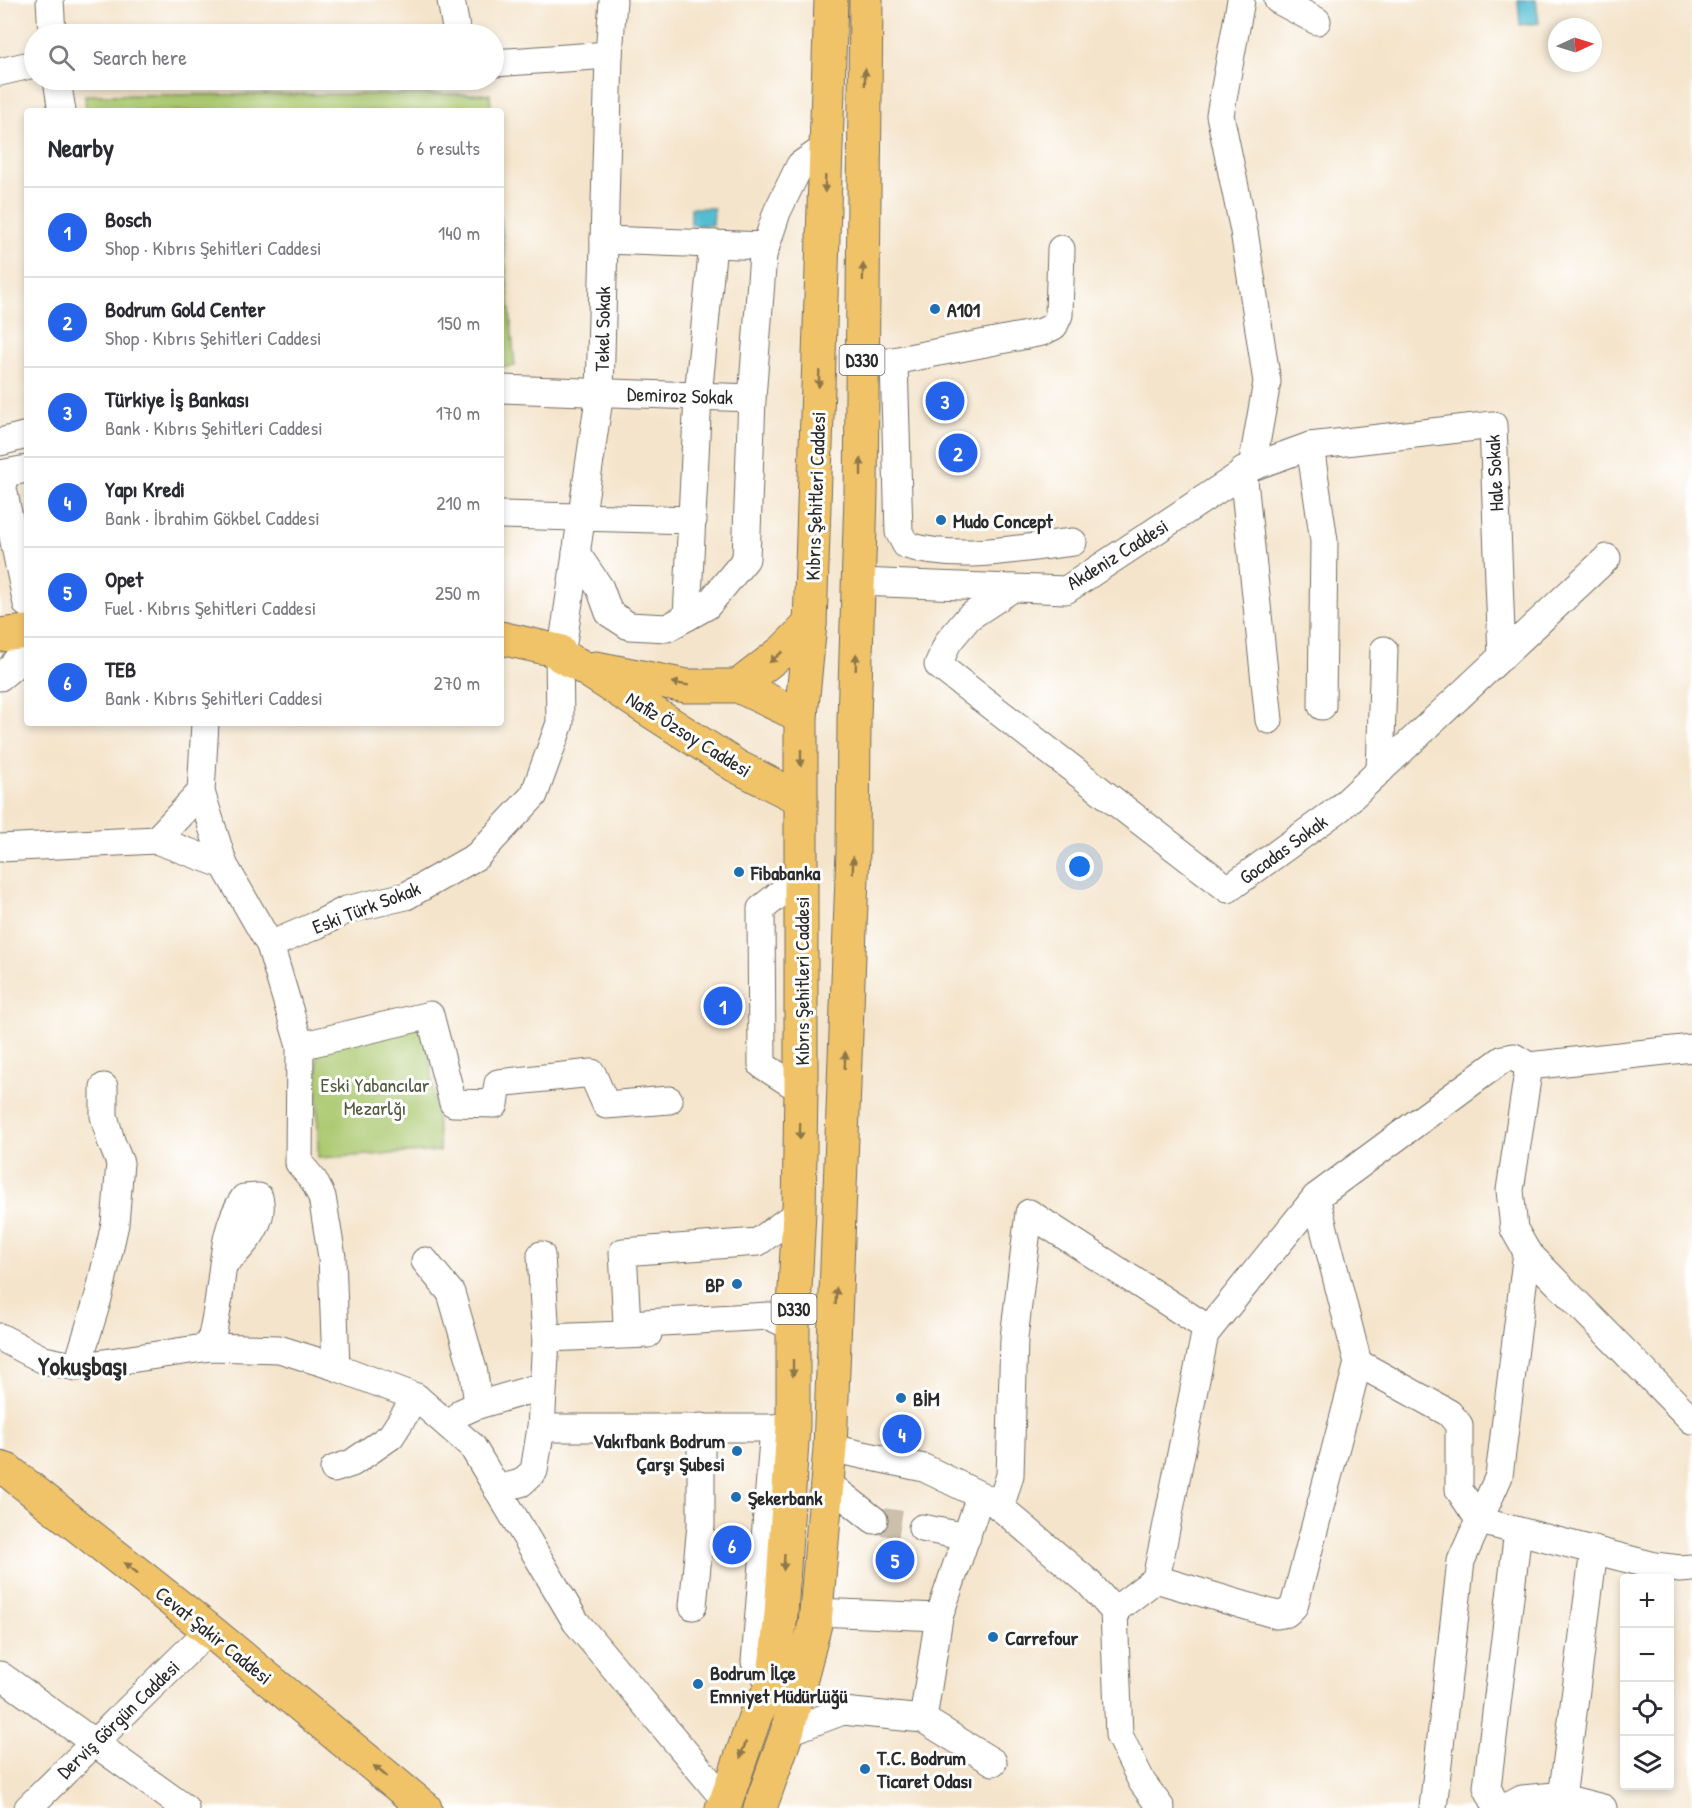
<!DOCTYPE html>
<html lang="en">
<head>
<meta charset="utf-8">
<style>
  body { margin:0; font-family:"Patrick Hand",sans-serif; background:#f7f7f7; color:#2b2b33 }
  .controls { position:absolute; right:18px; bottom:18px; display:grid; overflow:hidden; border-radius:6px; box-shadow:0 3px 9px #0003 }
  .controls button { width:54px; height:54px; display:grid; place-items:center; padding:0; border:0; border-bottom:2px solid #e1e1e2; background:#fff; color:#2b2b33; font:30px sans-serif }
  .compass { position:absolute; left:1548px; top:18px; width:54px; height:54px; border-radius:50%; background:#fff; box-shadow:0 3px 9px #0003; rotate:86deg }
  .you { position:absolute; left:1080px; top:867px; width:21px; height:21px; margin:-15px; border:4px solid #fff; border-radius:50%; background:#1a73e8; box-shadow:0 0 0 9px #1a73e833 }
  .badge { display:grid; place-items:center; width:39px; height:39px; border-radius:50%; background:#2563eb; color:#fff; font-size:20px; font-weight:700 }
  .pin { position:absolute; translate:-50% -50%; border:3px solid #fff; box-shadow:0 2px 6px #0006 }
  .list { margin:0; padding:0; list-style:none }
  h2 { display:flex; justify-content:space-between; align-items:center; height:78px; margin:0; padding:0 24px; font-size:26px }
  h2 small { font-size:20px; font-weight:400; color:#7c7c81 }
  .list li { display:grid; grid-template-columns:39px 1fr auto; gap:18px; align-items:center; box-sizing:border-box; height:90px; padding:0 24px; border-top:2px solid #e1e1e2 }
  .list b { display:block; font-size:22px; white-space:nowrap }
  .list p { margin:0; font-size:20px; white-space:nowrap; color:#7c7c81 }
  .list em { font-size:20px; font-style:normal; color:#7c7c81 }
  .icon { flex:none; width:33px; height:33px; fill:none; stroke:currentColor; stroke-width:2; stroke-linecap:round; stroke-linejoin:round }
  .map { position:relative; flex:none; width:1692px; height:1808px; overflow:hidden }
  .search { position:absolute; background:#fff; box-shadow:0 3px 9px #0003; left:24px; top:24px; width:480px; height:66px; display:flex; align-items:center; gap:15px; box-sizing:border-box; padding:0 21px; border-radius:33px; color:#7c7c81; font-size:22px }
  .panel { position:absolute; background:#fff; box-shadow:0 3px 9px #0003; left:24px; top:108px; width:480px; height:618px; border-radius:6px }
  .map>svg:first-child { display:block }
</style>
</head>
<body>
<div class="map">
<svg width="1692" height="1808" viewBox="0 0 1692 1808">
  <rect width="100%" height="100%" fill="#fff"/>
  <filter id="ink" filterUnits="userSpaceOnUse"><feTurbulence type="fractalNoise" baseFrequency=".0167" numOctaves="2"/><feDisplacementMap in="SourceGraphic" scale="12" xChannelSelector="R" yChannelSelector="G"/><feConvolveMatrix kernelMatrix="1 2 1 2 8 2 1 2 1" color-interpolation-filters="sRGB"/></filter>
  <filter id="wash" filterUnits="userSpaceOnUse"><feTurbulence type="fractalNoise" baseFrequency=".008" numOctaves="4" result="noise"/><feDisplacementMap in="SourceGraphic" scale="24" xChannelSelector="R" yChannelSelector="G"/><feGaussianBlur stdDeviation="1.35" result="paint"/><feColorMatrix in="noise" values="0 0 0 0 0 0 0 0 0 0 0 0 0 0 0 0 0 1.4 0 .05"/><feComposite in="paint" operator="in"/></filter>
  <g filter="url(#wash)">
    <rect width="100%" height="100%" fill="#f4e4cb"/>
    <g fill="#acc971" stroke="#6c7a4e" stroke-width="1.5">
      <polygon points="490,94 491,111 86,111 85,95"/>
      <polygon points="501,217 515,366 501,367"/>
      <polygon points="417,1027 428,1037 440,1151 318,1158 317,1049"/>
    </g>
    <g fill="#55bdd2" stroke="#40747e" stroke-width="1.5">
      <polygon points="1518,0 1536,0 1539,23 1520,25"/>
      <polygon points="691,208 714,208 713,225 691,225"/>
    </g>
  </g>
  <g filter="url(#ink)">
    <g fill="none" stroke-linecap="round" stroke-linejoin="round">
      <polyline stroke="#ccbfab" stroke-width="27" stroke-dasharray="27 14" stroke-linecap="butt" points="874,1520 922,1528"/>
      <defs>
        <g id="minor">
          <polyline points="50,0 52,34"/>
          <polyline points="451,0 457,34"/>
          <polyline points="1241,0 1220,115 1244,231 1267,382 1252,467"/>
          <polyline points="1278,0 1317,21"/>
          <polyline points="494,63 609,55"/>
          <polyline points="0,72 34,64"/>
          <polyline points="57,80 62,111"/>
          <polyline points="604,240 766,246"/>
          <path d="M894,362L899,532L906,545C959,562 1019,548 1073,542"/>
          <polyline points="878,364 1042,332 1054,326 1059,315 1061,249"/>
          <polyline points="501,389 752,398"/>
          <polyline points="0,442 27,435"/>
          <polyline points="1310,446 1324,541 1322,706"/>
          <polyline points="1243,471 1269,720"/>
          <polyline points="0,474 27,604"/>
          <polyline points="0,474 27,469"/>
          <polyline points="501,515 693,520"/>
          <polyline points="576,553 600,588 609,613 629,626 667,628 707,606 746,559 752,398 763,255 777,212 800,165 826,147"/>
          <polyline points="858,582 1066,590 1252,467 1310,446 1493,425 1502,657"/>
          <polyline points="1013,588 969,617 948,642 938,665 1228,889 1340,808 1607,558"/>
          <polyline points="687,617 698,396 713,244"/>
          <polyline points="561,656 600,392 609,55 613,0"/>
          <polyline points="0,677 11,668 27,646"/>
          <polyline points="205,723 201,792 224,865"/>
          <polyline points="1380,771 1384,650"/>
          <polyline points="156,840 201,792"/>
          <polyline points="0,848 156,840 224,865 270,945 300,1046 299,1163 314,1181 322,1197 332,1257 336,1367"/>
          <polyline points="800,877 761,909 762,1065 801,1090"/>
          <polyline points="270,945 317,925 346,910 406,896 477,856 534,795 560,723 559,651"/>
          <polyline points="300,1046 430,1015 453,1103 495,1104 498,1083 592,1073 606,1105 669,1100"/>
          <polyline points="1527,1252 1692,1420"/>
          <polyline points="541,1255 546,1338 541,1428"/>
          <polyline points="425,1261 451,1293 474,1373 478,1405"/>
          <polyline points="793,1327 769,1316 627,1324 623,1252 758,1242 799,1212"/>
          <polyline points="0,1337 44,1360 77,1367 210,1347 279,1349 336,1367 416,1397 472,1446 576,1622 726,1801"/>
          <polyline points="546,1338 648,1334"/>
          <path d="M210,1347C213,1330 217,1313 219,1296C224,1263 224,1226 244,1198L259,1197C266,1223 241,1249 223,1264"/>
          <polyline points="1358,1363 1449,1413 1459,1425 1459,1490 1480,1521 1655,1566 1680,1569 1692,1568"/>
          <polyline points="77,1367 99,1295 115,1224 120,1163 111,1141 104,1116 104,1087"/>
          <polyline points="462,1412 478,1405 543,1386"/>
          <polyline points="830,1448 924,1468 994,1502 1088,1582 1114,1611 1119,1735 1142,1782 1161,1808"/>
          <polyline points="334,1469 352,1463 391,1436 416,1397"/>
          <polyline points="827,1483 874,1520"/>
          <polyline points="497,1489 521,1483 534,1471 541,1428 774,1428 793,1426"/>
          <polyline points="1000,1508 1010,1475 1014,1338 1029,1213 1209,1329"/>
          <polyline points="922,1528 967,1537"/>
          <polyline points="1156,1579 1277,1615 1287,1613 1294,1606 1358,1363 1316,1197"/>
          <polyline points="693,1606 701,1525 701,1427"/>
          <polyline points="1114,1611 1156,1579 1205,1334 1316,1197 1503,1059 1514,1057 1529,1066"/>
          <polyline points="816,1612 939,1617 980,1496"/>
          <polyline points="0,1675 185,1808"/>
          <polyline points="773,1685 755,1662 774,1428"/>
          <polyline points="923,1719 939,1617"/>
          <polyline points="787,1732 843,1711 923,1719 993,1762"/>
          <polyline points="1562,1798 1594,1550"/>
          <polyline points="28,1808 209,1630"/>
          <polyline points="1433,1808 1461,1561 1499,1476 1527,1252 1514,1229 1510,1190 1529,1066 1692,1048"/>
          <polyline points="1497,1808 1487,1787 1518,1531"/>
          <polyline points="1505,1808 1522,1799 1555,1796 1603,1808"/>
        </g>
        <g id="major">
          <polyline points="0,635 27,632"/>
          <polyline points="501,638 559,651 561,656 579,665 736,766 801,799"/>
          <polyline points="596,668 686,686 738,686 801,716"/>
          <polyline points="738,686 783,651 810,624"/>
          <polyline points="0,1468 7,1470 209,1630 425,1808"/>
        </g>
        <g id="highway">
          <polyline points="722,1808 726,1801 756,1714 773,1685 781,1614 793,1426 793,1327 799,1212 801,1090 801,716 810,624 831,0"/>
          <polyline points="760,1808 787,1732 815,1624 830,1448 853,851 854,720 861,494 866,0"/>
        </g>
      </defs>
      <use href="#minor" stroke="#716c63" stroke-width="29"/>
      <use href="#major" stroke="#716c63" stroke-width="35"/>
      <use href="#highway" stroke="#716c63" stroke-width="35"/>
      <use href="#minor" stroke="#fff" stroke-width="27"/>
      <use href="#major" stroke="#f0c369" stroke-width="33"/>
      <use href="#highway" stroke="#f0c369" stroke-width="33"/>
    </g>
    <defs><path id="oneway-solid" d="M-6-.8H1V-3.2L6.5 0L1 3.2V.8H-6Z" transform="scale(1.5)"/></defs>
    <g fill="#8e774a">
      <use href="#oneway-solid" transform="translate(865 77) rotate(-89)"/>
      <use href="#oneway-solid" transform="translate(825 184) rotate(92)"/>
      <use href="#oneway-solid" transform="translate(863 272) rotate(-89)"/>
      <use href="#oneway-solid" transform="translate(819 379) rotate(92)"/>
      <use href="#oneway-solid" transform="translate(861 467) rotate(-90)"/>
      <use href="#oneway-solid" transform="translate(776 657) rotate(141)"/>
      <use href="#oneway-solid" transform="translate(856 662) rotate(-88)"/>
      <use href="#oneway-solid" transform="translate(680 684) rotate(-171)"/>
      <use href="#oneway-solid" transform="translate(801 758) rotate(90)"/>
      <use href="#oneway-solid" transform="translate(853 865) rotate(-88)"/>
      <use href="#oneway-solid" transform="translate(845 1060) rotate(-88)"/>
      <use href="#oneway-solid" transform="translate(800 1131) rotate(91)"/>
      <use href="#oneway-solid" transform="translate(836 1296) rotate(-88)"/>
      <use href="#oneway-solid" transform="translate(793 1368) rotate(90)"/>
      <use href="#oneway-solid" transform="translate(784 1562) rotate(94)"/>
      <use href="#oneway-solid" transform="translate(131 1568) rotate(-142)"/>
      <use href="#oneway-solid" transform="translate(743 1750) rotate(109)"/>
      <use href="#oneway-solid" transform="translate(380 1771) rotate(-140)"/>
    </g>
  </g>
  <g fill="#1f6fb2" stroke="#fff" stroke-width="2">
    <circle cx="935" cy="309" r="6"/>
    <circle cx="941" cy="520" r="6"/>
    <circle cx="739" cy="872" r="6"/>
    <circle cx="737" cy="1284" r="6"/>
    <circle cx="901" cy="1398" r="6"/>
    <circle cx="737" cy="1451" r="6"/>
    <circle cx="736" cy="1497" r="6"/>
    <circle cx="993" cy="1637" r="6"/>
    <circle cx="698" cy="1684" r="6"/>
    <circle cx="865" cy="1769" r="6"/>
  </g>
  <g text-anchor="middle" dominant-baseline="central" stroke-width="6" stroke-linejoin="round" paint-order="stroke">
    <g fill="#fff" stroke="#6b6b6b" stroke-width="1.5">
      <rect x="839.5" y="345" width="45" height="30" rx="4.5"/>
      <rect x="771.5" y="1294" width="45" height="30" rx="4.5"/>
    </g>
    <g font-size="18" font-weight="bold" fill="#2b2b2b">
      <text x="862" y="360">D330</text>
      <text x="794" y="1309">D330</text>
    </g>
    <g font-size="20" font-weight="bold" fill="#2b2b2b" stroke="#fff" text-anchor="start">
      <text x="947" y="309">A101</text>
      <text x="953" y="520">Mudo Concept</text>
      <text x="751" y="872">Fibabanka</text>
      <text x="725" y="1284" text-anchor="end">BP</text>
      <text x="913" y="1398">BİM</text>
      <text x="725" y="1440" text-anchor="end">Vakıfbank Bodrum<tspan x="725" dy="23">Çarşı Şubesi</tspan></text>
      <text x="748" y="1497">Şekerbank</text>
      <text x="1005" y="1637">Carrefour</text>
      <text x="710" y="1672">Bodrum İlçe<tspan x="710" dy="23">Emniyet Müdürlüğü</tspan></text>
      <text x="877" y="1757">T.C. Bodrum<tspan x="877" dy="23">Ticaret Odası</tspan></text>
    </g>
    <g font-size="20" fill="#2b2b2b" stroke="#fff">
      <text transform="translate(602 329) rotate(-89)">Tekel Sokak</text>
      <text transform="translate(680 395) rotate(2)">Demiroz Sokak</text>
      <text transform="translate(1494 473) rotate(-93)">Hale Sokak</text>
      <text transform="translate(815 496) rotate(-88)">Kıbrıs Şehitleri Caddesi</text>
      <text transform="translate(1117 554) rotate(-32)">Akdeniz Caddesi</text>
      <text transform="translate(689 734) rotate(32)">Nafiz Özsoy Caddesi</text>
      <text transform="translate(1283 849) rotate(-36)">Gocadas Sokak</text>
      <text transform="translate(366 907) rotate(-21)">Eski Türk Sokak</text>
      <text transform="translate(801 981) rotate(-90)">Kıbrıs Şehitleri Caddesi</text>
      <text transform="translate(214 1635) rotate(39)">Cevat Şakir Caddesi</text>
      <text transform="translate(118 1719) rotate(-44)">Derviş Görgün Caddesi</text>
    </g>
    <g font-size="20" fill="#525a40" stroke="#fff">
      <text x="375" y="1084">Eski Yabancılar<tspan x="375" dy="23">Mezarlğı</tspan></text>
    </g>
    <g font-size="26" font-weight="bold" fill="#2b2b2b" stroke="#fff">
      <text x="83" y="1365">Yokuşbaşı</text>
    </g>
  </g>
</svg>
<div class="controls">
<button>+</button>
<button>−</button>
<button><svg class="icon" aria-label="locate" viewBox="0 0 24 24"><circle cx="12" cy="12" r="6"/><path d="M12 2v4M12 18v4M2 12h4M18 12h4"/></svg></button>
<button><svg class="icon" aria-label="layers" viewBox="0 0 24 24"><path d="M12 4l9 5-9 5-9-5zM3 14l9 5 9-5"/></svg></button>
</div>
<svg class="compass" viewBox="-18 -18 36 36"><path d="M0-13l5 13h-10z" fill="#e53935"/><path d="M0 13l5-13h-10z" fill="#7c7c81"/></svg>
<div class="you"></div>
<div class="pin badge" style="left:723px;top:1006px">1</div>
<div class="pin badge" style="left:958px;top:453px">2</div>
<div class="pin badge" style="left:945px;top:401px">3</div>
<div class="pin badge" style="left:902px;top:1434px">4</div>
<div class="pin badge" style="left:895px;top:1560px">5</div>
<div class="pin badge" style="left:732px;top:1545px">6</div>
<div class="search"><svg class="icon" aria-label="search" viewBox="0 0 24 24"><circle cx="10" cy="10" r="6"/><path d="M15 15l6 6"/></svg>Search here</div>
<section class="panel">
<h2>Nearby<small>6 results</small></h2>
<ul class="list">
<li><span class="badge">1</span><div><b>Bosch</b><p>Shop · Kıbrıs Şehitleri Caddesi</p></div><em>140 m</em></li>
<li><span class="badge">2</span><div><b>Bodrum Gold Center</b><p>Shop · Kıbrıs Şehitleri Caddesi</p></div><em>150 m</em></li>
<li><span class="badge">3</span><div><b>Türkiye İş Bankası</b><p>Bank · Kıbrıs Şehitleri Caddesi</p></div><em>170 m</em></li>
<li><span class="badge">4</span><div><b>Yapı Kredi</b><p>Bank · İbrahim Gökbel Caddesi</p></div><em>210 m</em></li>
<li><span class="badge">5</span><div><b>Opet</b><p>Fuel · Kıbrıs Şehitleri Caddesi</p></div><em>250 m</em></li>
<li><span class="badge">6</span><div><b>TEB</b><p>Bank · Kıbrıs Şehitleri Caddesi</p></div><em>270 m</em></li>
</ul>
</section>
</div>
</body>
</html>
